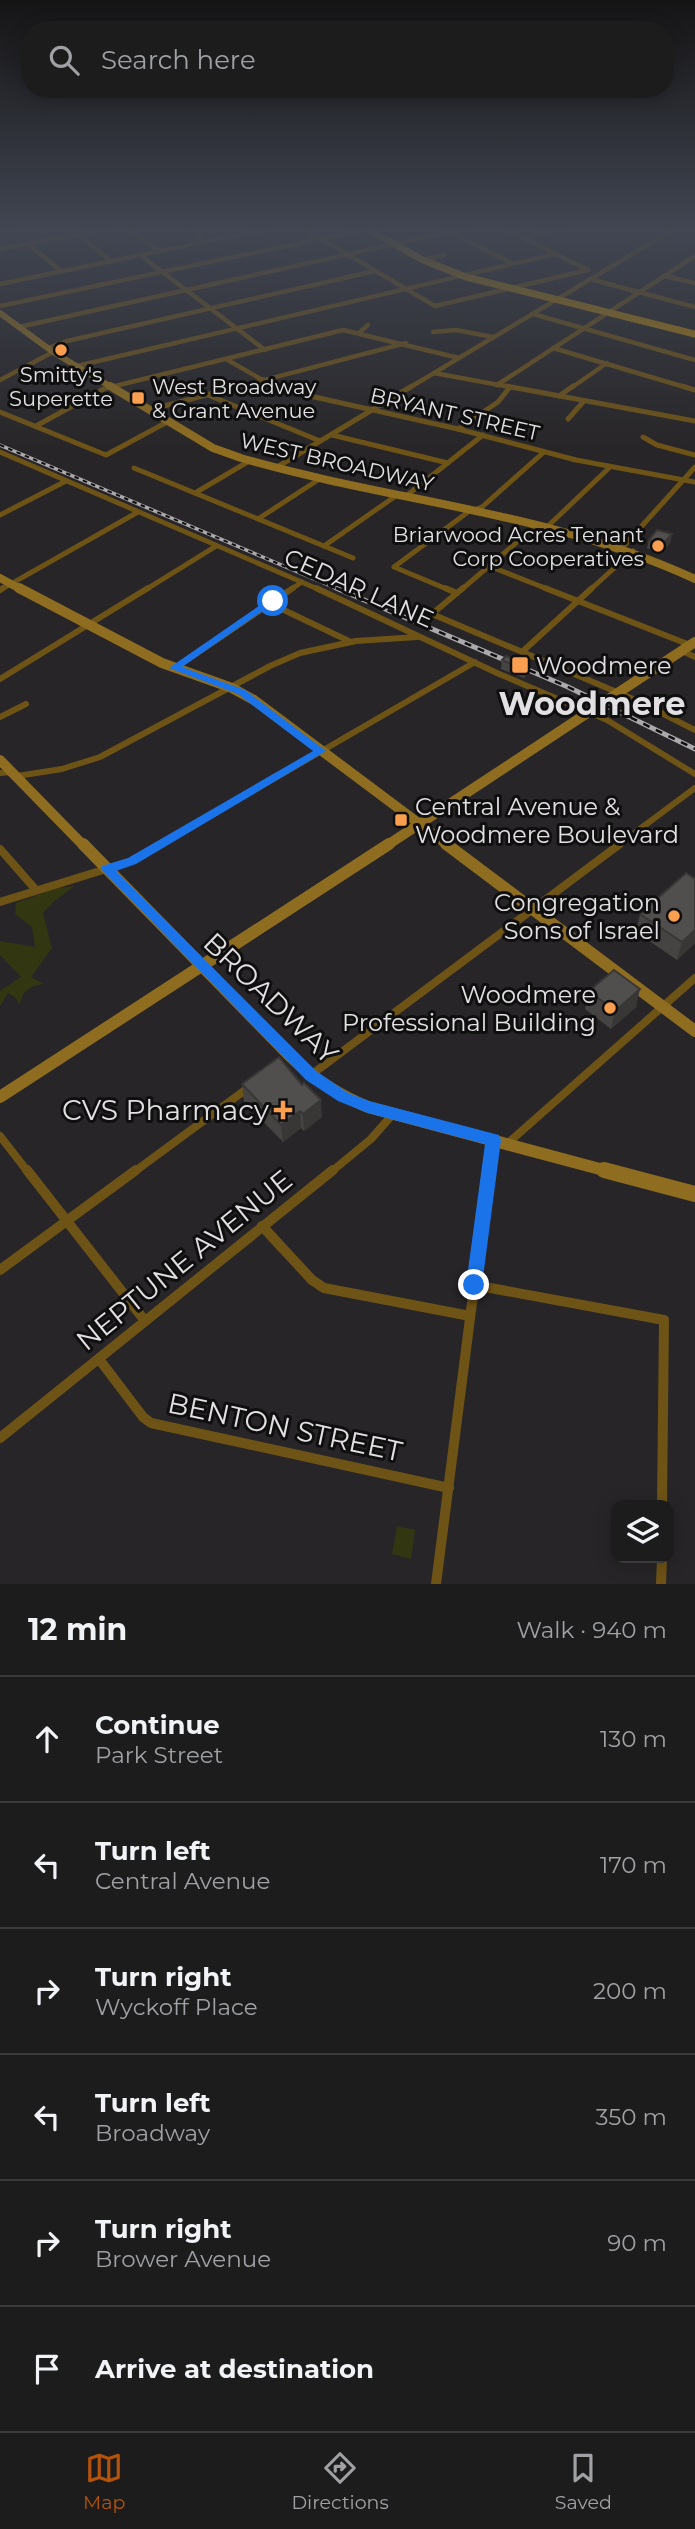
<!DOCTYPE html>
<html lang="en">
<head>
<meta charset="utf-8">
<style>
  body { margin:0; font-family:Montserrat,sans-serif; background:#252526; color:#f1f3f6 }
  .controls { position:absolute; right:21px; bottom:21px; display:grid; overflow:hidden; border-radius:14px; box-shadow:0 4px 18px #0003 }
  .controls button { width:63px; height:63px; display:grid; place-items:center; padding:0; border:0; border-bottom:2px solid #3b3a3b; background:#1d1c1d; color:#f1f3f6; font:35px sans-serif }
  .stop { position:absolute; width:21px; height:21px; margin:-16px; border:5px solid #1a73e8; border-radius:50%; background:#fff }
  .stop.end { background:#1a73e8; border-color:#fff; box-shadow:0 2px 7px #0008 }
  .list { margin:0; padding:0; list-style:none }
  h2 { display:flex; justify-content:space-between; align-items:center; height:91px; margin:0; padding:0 28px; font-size:30px }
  h2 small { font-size:23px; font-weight:400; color:#a0a1a4 }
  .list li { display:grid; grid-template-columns:46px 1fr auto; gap:21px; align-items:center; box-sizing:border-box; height:126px; padding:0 28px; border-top:2px solid #3b3a3b }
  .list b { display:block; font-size:26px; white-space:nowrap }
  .list p { margin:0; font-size:23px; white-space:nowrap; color:#a0a1a4 }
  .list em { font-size:23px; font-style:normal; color:#a0a1a4 }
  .icon { flex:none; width:38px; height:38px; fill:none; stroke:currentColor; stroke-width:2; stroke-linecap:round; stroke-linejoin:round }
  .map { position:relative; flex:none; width:695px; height:1584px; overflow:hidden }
  .search { position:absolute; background:#1d1c1d; box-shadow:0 4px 18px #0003; left:21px; right:21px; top:21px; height:77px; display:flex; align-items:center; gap:18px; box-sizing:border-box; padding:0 24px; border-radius:28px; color:#a0a1a4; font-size:26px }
  .sheet { height:847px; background:#1d1c1d }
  nav { display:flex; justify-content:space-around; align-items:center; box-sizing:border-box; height:98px; border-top:2px solid #3b3a3b; background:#1d1c1d; font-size:19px; color:#a0a1a4 }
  nav a { display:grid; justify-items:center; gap:4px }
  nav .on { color:#b45309 }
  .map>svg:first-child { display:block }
</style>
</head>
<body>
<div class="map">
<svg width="695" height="1584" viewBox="0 0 695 1584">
  <rect width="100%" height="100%" fill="#272527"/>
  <g fill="#323711">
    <path d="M75,886L53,902L43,913L52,948L31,977L44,984C29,986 23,990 20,1005L16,998L8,993L0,1006V991L21,977L0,955V941L35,947L32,927L15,914L16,903L57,888Z"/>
    <polygon points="397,1526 415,1530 411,1559 392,1554"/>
  </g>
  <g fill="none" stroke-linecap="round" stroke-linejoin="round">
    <g stroke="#6e5316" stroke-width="4.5">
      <polyline points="127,228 159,251"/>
      <polyline points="186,228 206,242"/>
      <polyline points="303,228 435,306 588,270"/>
      <polyline points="503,228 588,270"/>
      <polyline points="0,231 14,228"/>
      <polyline points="451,232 511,263"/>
      <polyline points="77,234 111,261"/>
      <polyline points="523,237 563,228"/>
      <polyline points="28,244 61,271"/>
      <polyline points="0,249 109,228"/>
      <polyline points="140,255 265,350"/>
      <polyline points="423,260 444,255"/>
      <polyline points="665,276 695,283"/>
      <polyline points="590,279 695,307"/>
      <polyline points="0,284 272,228"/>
      <polyline points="0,306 367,229"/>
      <polyline points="533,314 695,360"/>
      <polyline points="19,327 467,228"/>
      <polyline points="360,332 368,325"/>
      <polyline points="433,332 456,330 493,337"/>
      <polyline points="48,348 67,341 375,271"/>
      <polyline points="553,348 688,388"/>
      <polyline points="226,359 259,378 287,388"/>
      <polyline points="77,366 555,254"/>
      <polyline points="434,373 515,388"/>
      <polyline points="0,380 53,352"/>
      <polyline points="497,385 695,256"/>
      <polyline points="111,387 343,330 459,358"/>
      <polyline points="105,388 109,386"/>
      <polyline points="234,388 406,343"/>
      <polyline points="409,388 669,232"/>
      <polyline points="571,388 607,363"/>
    </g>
    <g stroke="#6e5316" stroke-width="5">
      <polyline points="282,386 310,396 458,429 576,460 695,482"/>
      <polyline points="506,386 695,421"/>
      <polyline points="682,386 695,390"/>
      <polyline points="111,387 114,386"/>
      <polyline points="208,395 320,441"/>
      <polyline points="559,396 573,386"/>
      <polyline points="149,410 240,386"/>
      <polyline points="0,412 106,455 169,421"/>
      <polyline points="568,419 584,401"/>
      <polyline points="36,426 109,386"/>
      <polyline points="458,429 498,402 510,387"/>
      <polyline points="332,435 448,463"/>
      <polyline points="643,437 657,445 695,455"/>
      <polyline points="0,452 320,590"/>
      <polyline points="277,467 412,386"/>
      <polyline points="134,468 353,558"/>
      <polyline points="195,493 251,460"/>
      <polyline points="406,496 483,435"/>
      <polyline points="0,515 66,481"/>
      <polyline points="258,519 321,478"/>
      <polyline points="547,527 610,467"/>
      <polyline points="324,546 397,495"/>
      <polyline points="622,548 695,467"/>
      <polyline points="489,566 550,590"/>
      <polyline points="0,590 138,512"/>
      <polyline points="145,590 216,546"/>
      <polyline points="290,590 302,582"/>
      <polyline points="449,590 394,567 468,512 482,507 544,452"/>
      <polyline points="461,590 537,525"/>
      <polyline points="590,590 633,551"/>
    </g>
    <g stroke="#6e5316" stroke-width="6">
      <polyline points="316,588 497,673 607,720 695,774"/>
      <polyline points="445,588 457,593"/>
      <polyline points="463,588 432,614 638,701 695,730"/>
      <polyline points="545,588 690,645"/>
      <polyline points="0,590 3,588"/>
      <polyline points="269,603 351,642"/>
      <polyline points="682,651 695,657"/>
      <polyline points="522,652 592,588"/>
      <polyline points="175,668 293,588"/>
      <polyline points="0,679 148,588"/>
      <polyline points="0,717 26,704"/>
      <polyline points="0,773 12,772"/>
      <polyline points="17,776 62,769 100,757 270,666 300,653 356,641 417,637"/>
      <polyline points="158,846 475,662"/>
      <polyline points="617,846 695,788"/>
    </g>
    <g stroke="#6e5316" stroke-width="8">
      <polyline points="0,849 36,890"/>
      <polyline points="0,902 132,861 161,844"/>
      <polyline points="311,1075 620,844"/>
      <polyline points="0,1136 28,1172"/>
      <polyline points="508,1143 695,978"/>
      <polyline points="134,1172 248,1088"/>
      <polyline points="331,1172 371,1139 393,1114"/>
      <polyline points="489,1172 493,1140"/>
    </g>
    <g stroke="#6e5316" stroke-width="10">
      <polyline points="27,1170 145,1321"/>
      <polyline points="262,1226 312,1280 324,1288 470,1316"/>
      <polyline points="0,1270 136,1170"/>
      <polyline points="474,1285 664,1320 662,1505"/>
      <polyline points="99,1359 143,1417 151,1423 449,1488"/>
      <polyline points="0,1438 333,1170"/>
      <polyline points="436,1584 489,1170"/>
      <polyline points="661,1584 662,1558"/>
    </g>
    <polyline stroke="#8f6d20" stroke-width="6" points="0,313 53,352 113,388"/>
    <g stroke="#8f6d20" stroke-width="8">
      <path d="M110,386L213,448L241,458C393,502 551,512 695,579"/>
      <polyline points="0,578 22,590"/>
    </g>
    <g stroke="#8f6d20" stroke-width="10">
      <polyline points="19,588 162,663 232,688 254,700 449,846"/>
      <polyline points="0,760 84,846"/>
      <polyline points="386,846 695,642"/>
    </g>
    <g stroke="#8f6d20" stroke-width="12">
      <path d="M83,844L291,1057C314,1079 338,1095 368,1107L611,1172"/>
      <polyline points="446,844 695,1031"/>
      <polyline points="0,1097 389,844"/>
    </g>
    <polyline stroke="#8f6d20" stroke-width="16" points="604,1170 695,1194"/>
    <polyline stroke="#ac800d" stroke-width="7" points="366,228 423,260 466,277 695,334"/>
    <defs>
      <polyline id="rail-far1" points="0,445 340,590"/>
      <polyline id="rail" points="336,588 568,687 695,749"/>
    </defs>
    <use href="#rail-far1" stroke="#aba9ab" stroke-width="3.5"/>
    <use href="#rail" stroke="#aba9ab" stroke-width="5"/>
    <use href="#rail-far1" stroke="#100f10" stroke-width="2" stroke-dasharray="4.5" stroke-linecap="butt"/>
    <use href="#rail" stroke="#100f10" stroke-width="2.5" stroke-dasharray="7" stroke-linecap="butt"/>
  </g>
  <g fill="#464442">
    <polygon points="672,534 670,543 662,553 647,548 649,540"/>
    <polygon points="502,660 529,666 528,674 524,678 501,669"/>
    <polygon points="640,914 695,943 677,960 636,932"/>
    <polygon points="589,991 636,1007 611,1029 585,1009"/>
    <polygon points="242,1084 322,1117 304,1131 301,1128 283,1142 244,1102"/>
  </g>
  <g fill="#393736">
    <polygon points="672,534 670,543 662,553 663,544"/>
    <polygon points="529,666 528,674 524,678 525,670"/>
    <polygon points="695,930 695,943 677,960 682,942"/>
    <polygon points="640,989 636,1007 611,1029 615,1011"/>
    <polygon points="321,1100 322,1117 304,1131 303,1114"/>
    <polygon points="300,1111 301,1128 283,1142 281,1125"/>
  </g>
  <g fill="#514f4d" stroke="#393736" stroke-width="2">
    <polygon points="657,530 672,534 663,544 649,540"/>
    <polygon points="506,656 529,666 525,670 502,660"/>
    <polygon points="686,873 695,879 695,930 682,942 640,914"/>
    <polygon points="614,970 640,989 615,1011 589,991"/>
    <polygon points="279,1057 302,1085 304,1083 321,1100 303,1114 300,1111 281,1125 242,1084"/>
  </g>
  <linearGradient id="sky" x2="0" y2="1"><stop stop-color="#151415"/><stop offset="0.51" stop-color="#414652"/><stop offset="1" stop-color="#414652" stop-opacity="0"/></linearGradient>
  <rect width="695" height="450" fill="url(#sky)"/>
  <polygon fill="#1a73e8" points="269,599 277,601 182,667 245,690 326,751 136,864 116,871 316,1071 348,1093 369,1101 499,1135 501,1140 482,1285 480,1291 474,1293 469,1291 466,1285 485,1144 368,1113 338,1101 306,1080 101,869 102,866 128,858 313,751 238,694 169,668"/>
  <g fill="#fa9f4f" stroke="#100f10" stroke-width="2.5">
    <circle cx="61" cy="350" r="7"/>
    <rect x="131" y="391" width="14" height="14" rx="3.5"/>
    <circle cx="658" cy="546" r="7"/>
    <rect x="511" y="656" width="18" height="18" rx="3.5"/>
    <rect x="394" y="813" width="14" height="14" rx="3.5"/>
    <circle cx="674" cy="916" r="7"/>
    <circle cx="610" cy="1008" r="7"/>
    <path d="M279.5 1099.5h7v7h7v7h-7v7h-7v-7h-7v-7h7z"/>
  </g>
  <g text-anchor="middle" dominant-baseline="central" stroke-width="6" stroke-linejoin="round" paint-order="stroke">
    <g font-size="21" fill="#e2e0e2" stroke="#100f10">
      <text x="61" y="374">Smitty's<tspan x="61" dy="24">Superette</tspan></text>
      <text x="152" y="386" text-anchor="start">West Broadway<tspan x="152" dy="24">&amp; Grant Avenue</tspan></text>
      <text x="644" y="534" text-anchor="end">Briarwood Acres Tenant<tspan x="644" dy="24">Corp Cooperatives</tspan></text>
    </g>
    <g font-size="21" fill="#e2e0e2" stroke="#100f10">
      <text transform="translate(455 414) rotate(13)">BRYANT STREET</text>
      <text transform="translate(337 462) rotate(13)">WEST BROADWAY</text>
    </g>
    <g font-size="24" fill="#e2e0e2" stroke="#100f10">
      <text transform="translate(359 588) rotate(24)">CEDAR LANE</text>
    </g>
    <g font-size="24" fill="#e2e0e2" stroke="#100f10" text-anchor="start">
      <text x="536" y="665">Woodmere</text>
      <text x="415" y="806">Central Avenue &amp;<tspan x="415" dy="28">Woodmere Boulevard</tspan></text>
      <text x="660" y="902" text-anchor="end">Congregation<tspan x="660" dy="28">Sons of Israel</tspan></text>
      <text x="596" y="994" text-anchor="end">Woodmere<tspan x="596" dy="28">Professional Building</tspan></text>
    </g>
    <g font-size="28" fill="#e2e0e2" stroke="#100f10">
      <text transform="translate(271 998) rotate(44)">BROADWAY</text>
      <text transform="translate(184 1260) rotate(-39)">NEPTUNE AVENUE</text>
      <text transform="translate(285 1427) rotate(12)">BENTON STREET</text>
    </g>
    <g font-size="28" fill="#e2e0e2" stroke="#100f10" text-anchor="end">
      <text x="269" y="1110">CVS Pharmacy</text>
    </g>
    <g font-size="32" font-weight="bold" fill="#e2e0e2" stroke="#100f10">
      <text x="592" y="703">Woodmere</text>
    </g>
  </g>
</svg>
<div class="controls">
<button><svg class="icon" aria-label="layers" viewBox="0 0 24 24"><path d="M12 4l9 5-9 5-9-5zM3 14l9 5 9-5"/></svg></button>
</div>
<div class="stop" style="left:273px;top:601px"></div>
<div class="stop end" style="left:474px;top:1285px"></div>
<div class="search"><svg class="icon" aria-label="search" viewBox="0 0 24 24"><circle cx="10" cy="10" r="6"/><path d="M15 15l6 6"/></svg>Search here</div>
</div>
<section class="sheet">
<h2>12 min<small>Walk · 940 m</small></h2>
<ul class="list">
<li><svg class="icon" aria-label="ahead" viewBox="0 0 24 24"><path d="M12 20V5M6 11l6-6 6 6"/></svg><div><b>Continue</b><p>Park Street</p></div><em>130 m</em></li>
<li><svg class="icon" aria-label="left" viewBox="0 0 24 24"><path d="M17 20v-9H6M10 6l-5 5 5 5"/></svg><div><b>Turn left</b><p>Central Avenue</p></div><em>170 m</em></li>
<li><svg class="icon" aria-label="right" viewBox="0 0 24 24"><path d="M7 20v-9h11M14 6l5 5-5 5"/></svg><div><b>Turn right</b><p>Wyckoff Place</p></div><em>200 m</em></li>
<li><svg class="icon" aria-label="left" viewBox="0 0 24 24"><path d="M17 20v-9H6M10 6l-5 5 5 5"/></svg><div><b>Turn left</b><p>Broadway</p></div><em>350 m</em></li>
<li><svg class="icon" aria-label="right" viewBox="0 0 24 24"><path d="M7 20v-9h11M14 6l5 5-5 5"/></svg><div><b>Turn right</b><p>Brower Avenue</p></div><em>90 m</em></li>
<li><svg class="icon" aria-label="arrive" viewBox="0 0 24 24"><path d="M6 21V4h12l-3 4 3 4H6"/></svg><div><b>Arrive at destination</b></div></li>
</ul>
</section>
<nav>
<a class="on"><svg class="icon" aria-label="map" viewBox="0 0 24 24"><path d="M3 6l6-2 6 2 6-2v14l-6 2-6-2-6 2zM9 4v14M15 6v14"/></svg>Map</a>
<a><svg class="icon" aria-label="directions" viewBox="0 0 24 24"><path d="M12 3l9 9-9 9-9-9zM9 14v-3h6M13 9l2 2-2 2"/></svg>Directions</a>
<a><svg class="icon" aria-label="saved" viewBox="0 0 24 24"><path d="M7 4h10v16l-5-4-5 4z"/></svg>Saved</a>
</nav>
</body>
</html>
